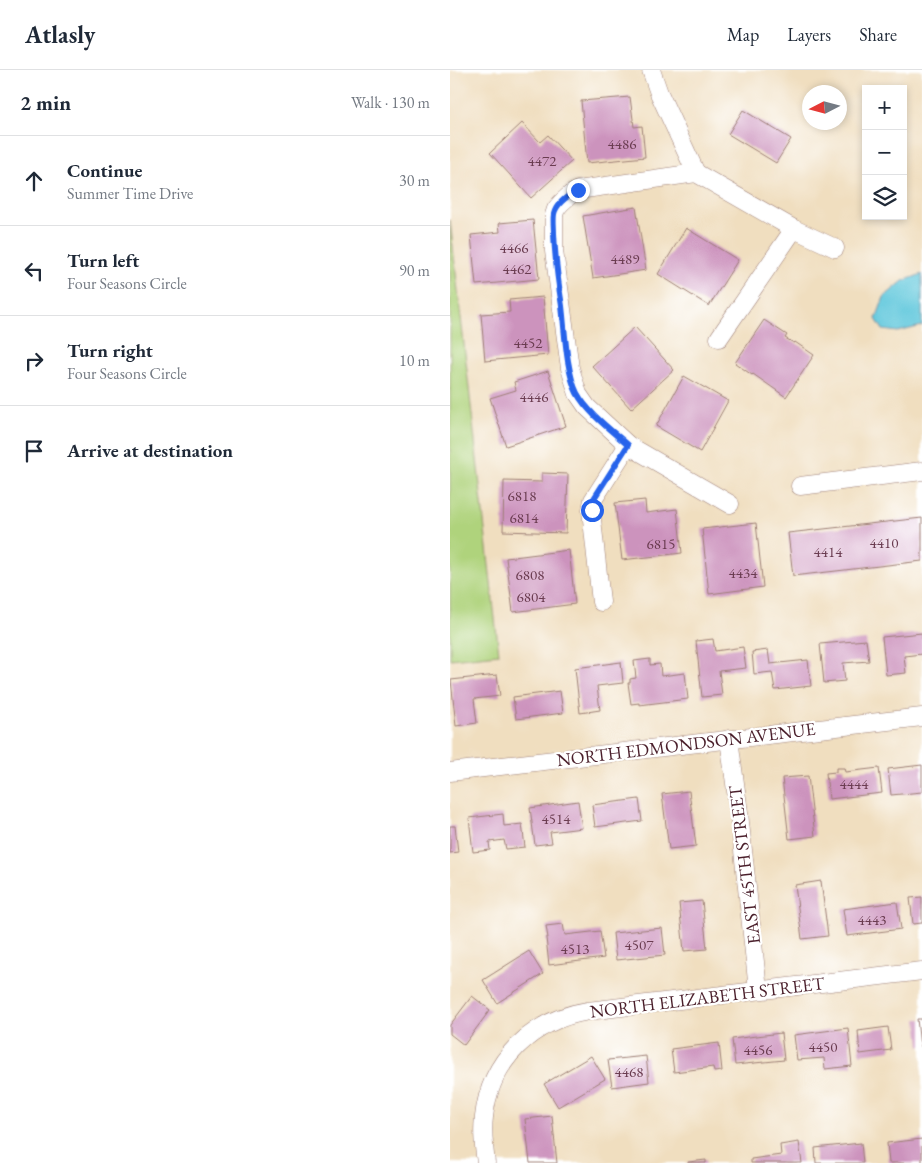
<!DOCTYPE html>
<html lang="en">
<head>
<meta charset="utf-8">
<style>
  body { margin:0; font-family:"EB Garamond",serif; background:#f6f6f7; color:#1f2937 }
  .controls { position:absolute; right:15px; top:15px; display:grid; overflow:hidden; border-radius:0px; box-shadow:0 2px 8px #0003 }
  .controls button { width:45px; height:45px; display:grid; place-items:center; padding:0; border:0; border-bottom:1px solid #e0e1e3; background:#fff; color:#1f2937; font:25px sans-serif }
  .compass { position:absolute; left:352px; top:15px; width:45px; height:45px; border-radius:50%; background:#fff; box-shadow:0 2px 8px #0003; rotate:264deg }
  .stop { position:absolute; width:15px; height:15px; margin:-11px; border:4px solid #2563eb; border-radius:50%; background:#fff }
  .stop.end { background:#2563eb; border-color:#fff; box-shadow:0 1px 5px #0008 }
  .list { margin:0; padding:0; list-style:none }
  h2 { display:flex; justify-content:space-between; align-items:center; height:65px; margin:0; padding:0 20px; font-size:21px }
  h2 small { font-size:16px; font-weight:400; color:#747a83 }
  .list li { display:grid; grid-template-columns:32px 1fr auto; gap:15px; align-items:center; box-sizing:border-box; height:90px; padding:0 20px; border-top:1px solid #e0e1e3 }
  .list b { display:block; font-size:19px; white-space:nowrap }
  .list p { margin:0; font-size:16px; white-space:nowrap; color:#747a83 }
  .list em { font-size:16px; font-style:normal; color:#747a83 }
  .icon { flex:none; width:28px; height:28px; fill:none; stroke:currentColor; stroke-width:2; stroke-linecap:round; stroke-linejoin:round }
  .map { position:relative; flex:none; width:472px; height:1093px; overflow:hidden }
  header { display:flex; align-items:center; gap:30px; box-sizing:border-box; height:70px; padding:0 25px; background:#fff; border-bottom:1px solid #e0e1e3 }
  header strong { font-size:24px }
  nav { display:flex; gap:28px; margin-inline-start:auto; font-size:18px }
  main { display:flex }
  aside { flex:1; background:#fff }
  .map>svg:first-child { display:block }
</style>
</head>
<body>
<header>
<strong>Atlasly</strong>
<nav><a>Map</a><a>Layers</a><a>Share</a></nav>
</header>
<main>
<aside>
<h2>2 min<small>Walk · 130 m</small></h2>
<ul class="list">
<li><svg class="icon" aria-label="ahead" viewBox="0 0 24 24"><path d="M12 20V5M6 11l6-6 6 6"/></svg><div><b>Continue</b><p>Summer Time Drive</p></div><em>30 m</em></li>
<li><svg class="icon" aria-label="left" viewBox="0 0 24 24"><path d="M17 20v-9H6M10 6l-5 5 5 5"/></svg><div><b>Turn left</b><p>Four Seasons Circle</p></div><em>90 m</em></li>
<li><svg class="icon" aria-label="right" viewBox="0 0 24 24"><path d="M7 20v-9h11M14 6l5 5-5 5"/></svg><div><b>Turn right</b><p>Four Seasons Circle</p></div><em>10 m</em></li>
<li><svg class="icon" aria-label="arrive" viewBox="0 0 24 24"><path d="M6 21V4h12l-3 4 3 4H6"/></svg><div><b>Arrive at destination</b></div></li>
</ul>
</aside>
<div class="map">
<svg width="472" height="1093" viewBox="0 0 472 1093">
  <rect width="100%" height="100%" fill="#fff"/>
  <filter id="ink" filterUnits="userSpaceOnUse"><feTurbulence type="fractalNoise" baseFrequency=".02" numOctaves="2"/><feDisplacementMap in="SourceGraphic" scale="10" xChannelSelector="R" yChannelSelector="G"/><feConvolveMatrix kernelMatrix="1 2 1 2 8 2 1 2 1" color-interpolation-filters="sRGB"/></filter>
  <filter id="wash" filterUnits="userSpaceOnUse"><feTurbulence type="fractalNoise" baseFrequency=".0096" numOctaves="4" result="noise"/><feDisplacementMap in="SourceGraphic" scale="20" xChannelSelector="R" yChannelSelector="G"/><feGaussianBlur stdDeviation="1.12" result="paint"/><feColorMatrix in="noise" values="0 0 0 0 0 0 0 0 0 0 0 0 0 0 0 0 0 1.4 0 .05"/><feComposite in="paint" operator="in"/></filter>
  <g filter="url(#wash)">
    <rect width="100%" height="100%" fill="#f0debf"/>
    <polygon fill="#afd37c" stroke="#7c7954" points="0,150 49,584 0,589"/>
    <polygon fill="#5fc7dc" stroke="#547384" points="472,204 472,256 448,262 433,260 426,249 434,227 453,211"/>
    <g id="blocks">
      <g fill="#cc93bd">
        <polygon points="180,27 184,57 192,56 195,87 137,93 131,31"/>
        <polygon points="293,40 341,69 326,93 278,64"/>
        <polygon points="72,53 90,72 98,65 122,91 81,128 40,83"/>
        <polygon points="186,137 196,200 143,208 133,146"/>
        <polygon points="83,150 89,209 26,215 21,165 50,162 49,153"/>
        <polygon points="236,158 288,190 259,236 208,204"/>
        <polygon points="93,227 98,285 35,291 31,244 60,242 59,230"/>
        <polygon points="314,250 337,265 335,268 344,273 345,272 364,285 336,327 303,304 302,305 285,293"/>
        <polygon points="185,257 224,300 181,339 142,296"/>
        <polygon points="98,301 116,356 56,376 40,328 66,320 64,312"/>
        <polygon points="234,306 278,331 250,382 206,356"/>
        <polygon points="92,403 118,404 116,463 53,461 54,411 92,412"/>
        <polygon points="195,430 196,443 227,439 232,483 172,490 165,433"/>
        <polygon points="472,448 472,491 343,506 338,463"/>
        <polygon points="306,453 313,517 259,524 252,459"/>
        <polygon points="119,480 125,534 63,542 56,488"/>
        <polygon points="472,563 472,584 454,586 456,603 436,605 432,567"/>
        <polygon points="263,569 265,581 293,577 296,598 269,601 272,625 252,627 246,571"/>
        <polygon points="416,570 419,591 393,593 395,611 374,613 370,574"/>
        <polygon points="318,580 320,594 358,590 361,616 325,620 322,602 304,604 302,582"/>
        <polygon points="200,589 200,595 210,594 211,606 235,603 238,629 189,635 189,633 181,634 178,613 180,613 180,609 186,608 184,591"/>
        <polygon points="171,592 173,613 147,616 150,640 130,643 125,598"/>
        <polygon points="47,605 50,626 24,629 27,653 6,656 1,610"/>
        <polygon points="110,621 113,643 66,649 63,627"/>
        <polygon points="472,695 472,722 441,725 438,699"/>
        <polygon points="386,698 394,698 395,702 429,698 432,723 379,729 376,703 386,702"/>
        <polygon points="358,706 365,766 339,769 332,708"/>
        <polygon points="239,721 246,776 219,779 212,724"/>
        <polygon points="189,729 192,751 145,757 142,735"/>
        <polygon points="128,731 132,758 100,762 102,773 85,775 80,738"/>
        <polygon points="53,744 54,756 72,754 75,777 56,779 54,770 39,772 40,780 23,782 19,748"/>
        <polygon points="0,756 5,756 8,782 0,783"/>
        <polygon points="371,811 378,866 352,869 345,815"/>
        <polygon points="472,827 472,853 463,854 460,828"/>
        <polygon points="252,831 257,879 234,881 229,833"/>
        <polygon points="447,832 451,859 397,866 393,839"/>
        <polygon points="113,854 115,865 150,861 154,888 99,895 96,868 98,868 96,856"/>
        <polygon points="212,858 215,885 166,890 163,863"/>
        <polygon points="79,881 93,904 47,933 33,910"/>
        <polygon points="22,926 40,940 14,975 0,964 0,955"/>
        <polygon points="467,949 472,949 472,976 470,976"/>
        <polygon points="438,957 441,980 410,984 408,961"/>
        <polygon points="398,958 402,996 375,999 374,988 347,990 344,965"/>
        <polygon points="331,963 334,990 285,995 282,969"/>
        <polygon points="269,973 272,1001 264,1002 263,997 224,1002 221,979"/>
        <polygon points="141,986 155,1009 108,1037 94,1014"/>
        <polygon points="196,986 199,1012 162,1017 158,990"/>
        <polygon points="102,1046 107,1093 80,1093 75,1049"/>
        <polygon points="472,1069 472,1093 439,1093 437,1073"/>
        <polygon points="349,1072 352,1093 301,1093 301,1089 331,1085 330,1075"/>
        <polygon points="411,1073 413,1093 366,1093 365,1078"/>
        <polygon points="256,1090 256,1093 238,1093 238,1092"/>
      </g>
    </g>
  </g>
  <g filter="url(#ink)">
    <use href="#blocks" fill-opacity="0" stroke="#9d7e75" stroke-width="1"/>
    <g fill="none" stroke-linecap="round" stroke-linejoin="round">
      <defs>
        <g id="street">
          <polyline points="201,0 209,23 246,103"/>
          <polyline points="269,268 344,159"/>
          <polyline points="350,416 472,401"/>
          <polyline points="280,434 178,375 137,337 128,324 120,298 104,181 104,145 106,139 111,133 121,124 128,120 246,103 344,159 385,178"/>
          <polyline points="151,532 141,440 143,430 178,375"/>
          <polyline points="279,669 289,743 308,920"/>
          <polyline points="0,702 472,647"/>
          <path d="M36,1093C34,1078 32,1063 34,1047C40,990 82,950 138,941L472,901"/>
        </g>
      </defs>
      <use href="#street" stroke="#9d7e75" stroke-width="19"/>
      <use href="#street" stroke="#fff" stroke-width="18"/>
    </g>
  </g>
  <g fill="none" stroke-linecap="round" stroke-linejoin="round" filter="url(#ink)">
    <path stroke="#2563eb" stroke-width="6" d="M128,120C119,125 106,134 104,144C103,150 104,157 104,163C105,188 108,212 112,236C115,261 116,301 127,323C137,342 162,361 178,375L143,430L142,440"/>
  </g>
  <g text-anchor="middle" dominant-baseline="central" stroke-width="4.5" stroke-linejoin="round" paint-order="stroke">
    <g font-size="15" fill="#6a3c50">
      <text x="172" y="73">4486</text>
      <text x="92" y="90">4472</text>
      <text x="64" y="177">4466</text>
      <text x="175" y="188">4489</text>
      <text x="67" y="198">4462</text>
      <text x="78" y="272">4452</text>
      <text x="84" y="326">4446</text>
      <text x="72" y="425">6818</text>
      <text x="74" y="447">6814</text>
      <text x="434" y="472">4410</text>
      <text x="211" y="473">6815</text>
      <text x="378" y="481">4414</text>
      <text x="293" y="502">4434</text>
      <text x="80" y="504">6808</text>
      <text x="81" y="526">6804</text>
      <text x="404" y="713">4444</text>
      <text x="106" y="748">4514</text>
      <text x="422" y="849">4443</text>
      <text x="189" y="874">4507</text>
      <text x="125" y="878">4513</text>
      <text x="373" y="976">4450</text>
      <text x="308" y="979">4456</text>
      <text x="179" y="1001">4468</text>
    </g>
    <g font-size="18" fill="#4a1f2b" stroke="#fff">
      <text transform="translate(236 674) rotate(-7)">NORTH EDMONDSON AVENUE</text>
      <text transform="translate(294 795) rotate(-97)">EAST 45TH STREET</text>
      <text transform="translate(257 927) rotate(-7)">NORTH ELIZABETH STREET</text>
    </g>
  </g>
</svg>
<div class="controls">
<button>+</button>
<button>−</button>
<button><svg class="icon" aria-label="layers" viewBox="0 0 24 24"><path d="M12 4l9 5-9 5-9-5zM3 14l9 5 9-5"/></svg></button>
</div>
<svg class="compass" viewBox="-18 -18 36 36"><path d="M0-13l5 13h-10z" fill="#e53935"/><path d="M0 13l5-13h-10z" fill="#747a83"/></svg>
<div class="stop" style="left:142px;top:440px"></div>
<div class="stop end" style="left:128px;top:120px"></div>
</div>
</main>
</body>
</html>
